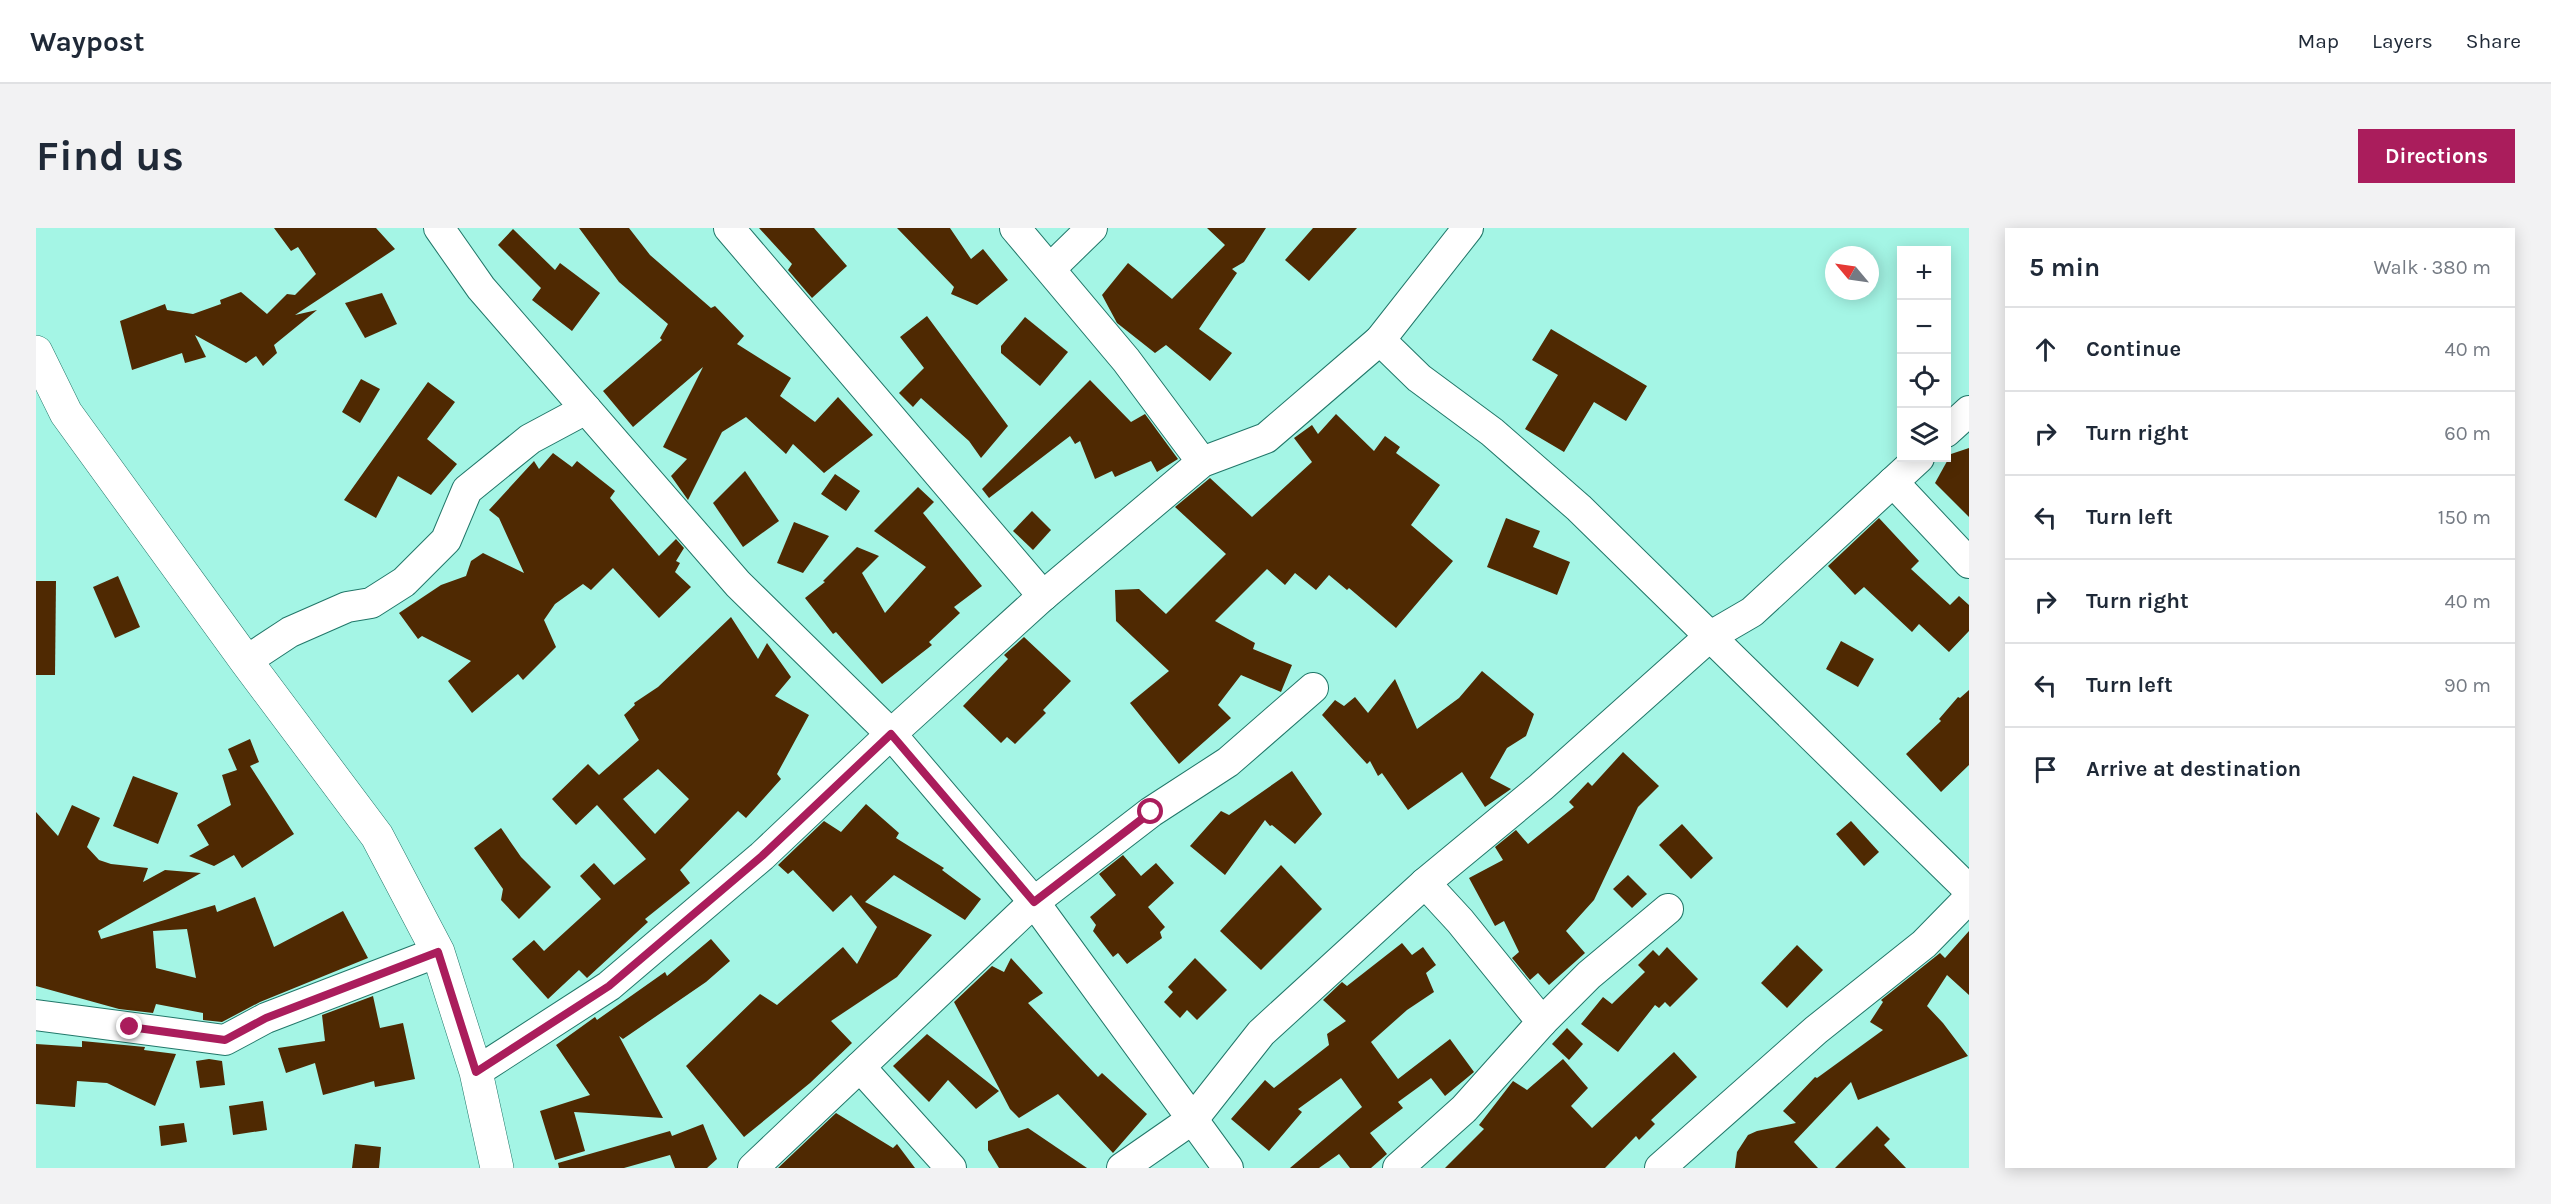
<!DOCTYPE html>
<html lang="en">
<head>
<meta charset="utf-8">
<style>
  body { margin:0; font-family:Karla,sans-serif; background:#f2f2f3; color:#1f2937 }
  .controls { position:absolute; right:18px; top:18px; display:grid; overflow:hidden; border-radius:0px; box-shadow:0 3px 15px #0003 }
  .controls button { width:54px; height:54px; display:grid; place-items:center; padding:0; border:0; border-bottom:2px solid #e0e1e3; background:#fff; color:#1f2937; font:30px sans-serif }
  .compass { position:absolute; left:1789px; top:18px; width:54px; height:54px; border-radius:50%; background:#fff; box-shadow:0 3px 15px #0003; rotate:299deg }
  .stop { position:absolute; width:18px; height:18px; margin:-14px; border:4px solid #aa1d5c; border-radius:50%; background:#fff }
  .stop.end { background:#aa1d5c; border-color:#fff; box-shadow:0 2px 6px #0008 }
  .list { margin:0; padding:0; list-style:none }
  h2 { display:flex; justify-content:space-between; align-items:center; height:78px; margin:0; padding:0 24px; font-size:26px }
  h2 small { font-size:20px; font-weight:400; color:#747a83 }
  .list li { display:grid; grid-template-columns:39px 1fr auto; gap:18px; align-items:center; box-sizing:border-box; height:84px; padding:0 24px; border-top:2px solid #e0e1e3 }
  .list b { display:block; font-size:22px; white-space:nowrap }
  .list em { font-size:20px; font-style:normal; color:#747a83 }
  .icon { flex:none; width:33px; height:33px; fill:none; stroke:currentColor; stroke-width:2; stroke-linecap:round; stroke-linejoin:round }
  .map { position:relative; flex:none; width:1933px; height:940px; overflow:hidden; border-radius:0px }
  header { display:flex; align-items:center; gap:36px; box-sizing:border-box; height:84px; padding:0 30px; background:#fff; border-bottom:2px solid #e0e1e3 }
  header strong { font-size:28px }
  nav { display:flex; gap:33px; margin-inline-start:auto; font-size:21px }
  .intro { display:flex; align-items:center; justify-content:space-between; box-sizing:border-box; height:144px; padding:0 36px }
  h1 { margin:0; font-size:42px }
  .button { padding:15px 27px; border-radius:0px; background:#aa1d5c; color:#fff; font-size:21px; font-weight:700 }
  main { display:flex; gap:36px; padding:0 36px }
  aside { flex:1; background:#fff; border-radius:0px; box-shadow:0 3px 15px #0003 }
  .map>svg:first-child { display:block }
</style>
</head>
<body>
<header>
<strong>Waypost</strong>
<nav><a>Map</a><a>Layers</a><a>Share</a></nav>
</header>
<div class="intro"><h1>Find us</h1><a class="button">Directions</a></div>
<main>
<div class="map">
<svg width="1933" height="940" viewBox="0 0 1933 940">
  <rect width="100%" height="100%" fill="#a4f5e5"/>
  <g fill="#4f2902" fill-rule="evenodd">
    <polygon points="238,0 340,0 359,21 259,87 281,82 238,117 241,125 227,138 220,128 210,135 159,107 170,129 149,135 146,125 96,142 84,93 129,76 131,82 157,86 185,76 184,72 205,64 231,86 251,66 259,67 280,46 262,19 255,23"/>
    <polygon points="543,0 593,0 614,27 675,80 679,78 708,108 701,116 755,150 744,168 779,194 802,169 837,207 788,245 757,216 750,226 710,189 686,204 652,272 635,248 651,231 627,219 667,139 597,199 567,163 626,112 624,110 632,96 583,54"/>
    <polygon points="723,0 778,0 811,38 776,70 752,42 756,36"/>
    <polygon points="861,0 914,0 935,31 947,21 972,52 941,77 915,66 918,59"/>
    <polygon points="1171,0 1230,0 1208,34 1196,41 1201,45 1163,101 1196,125 1174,153 1130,117 1119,125 1081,95 1066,67 1092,35 1136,71 1189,17"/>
    <polygon points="1277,0 1321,0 1273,53 1249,32"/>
    <polygon points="477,1 519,42 524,35 564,65 536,103 496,72 505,60 462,17"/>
    <polygon points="346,65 361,96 329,110 309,75"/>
    <polygon points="891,88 972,198 945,230 933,213 885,170 877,179 863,165 888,140 864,109"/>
    <polygon points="989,89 1032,124 1004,158 965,125 965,118"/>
    <polygon points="1515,101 1611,158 1590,193 1558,174 1528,224 1489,201 1522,147 1496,132"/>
    <polygon points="325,151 344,161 324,195 306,184"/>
    <polygon points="1054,152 1095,194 1109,186 1142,231 1121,244 1115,233 1079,249 1076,243 1059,251 1044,213 1039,216 1034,208 953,270 946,261"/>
    <polygon points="392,154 419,174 391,211 421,236 395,267 362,248 340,290 308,272"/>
    <polygon points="1300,186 1338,223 1349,208 1364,219 1360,225 1404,257 1375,297 1417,333 1360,400 1313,360 1311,362 1293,347 1280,362 1259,345 1249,357 1231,341 1179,393 1219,415 1217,421 1256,437 1245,464 1205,447 1182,477 1195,490 1143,536 1094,475 1133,443 1080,393 1079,362 1103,361 1130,386 1190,326 1139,279 1174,250 1216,289 1276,234 1258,210 1276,197 1282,206"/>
    <polygon points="1933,220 1933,289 1899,255 1915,226"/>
    <polygon points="517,225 536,239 541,233 579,263 574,270 623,328 640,311 648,320 640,333 644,335 639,344 655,359 623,390 577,340 555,362 547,356 519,376 508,392 520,419 487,452 482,446 436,485 412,453 435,433 386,408 382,411 363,385 405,357 430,348 435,333 447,325 488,345 463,290 453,282 498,233 503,241"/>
    <polygon points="709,243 743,293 707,319 677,275"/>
    <polygon points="799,246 824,263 810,283 785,266"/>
    <polygon points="882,259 898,274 887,285 946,358 918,379 924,385 893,414 896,417 846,456 800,404 797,406 769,370 789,354 787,353 821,319 843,328 826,345 849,385 890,339 838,303"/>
    <polygon points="996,283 1015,302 997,322 977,303"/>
    <polygon points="1470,290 1504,303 1497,319 1534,334 1521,367 1451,339"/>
    <polygon points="1843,290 1883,333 1875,341 1914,377 1923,368 1933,377 1933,403 1913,424 1883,396 1876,404 1828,359 1819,367 1792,338"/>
    <polygon points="758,294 793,308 767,345 741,335"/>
    <polygon points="82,348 104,399 79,410 57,359"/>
    <polygon points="0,353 20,353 19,447 0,447"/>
    <path d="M695,389L722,431L731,415L755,449L739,468L773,487L741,546L745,551L710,590L702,583L644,642L654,655L609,691L612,694L551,750L543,742L512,771L476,731L498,712L508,723L565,671L544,648L558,635L578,657L610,631L561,577L540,597L516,571L552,536L563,547L603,512L588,487L599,477L598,475L622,459ZM622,541L653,571L619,606L587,571Z"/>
    <polygon points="988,409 1035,453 1007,482 1010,485 979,516 971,509 965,515 927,478 972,431 968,427"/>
    <polygon points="1805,413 1838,431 1822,459 1790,441"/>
    <polygon points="1446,443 1498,486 1490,508 1471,520 1454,550 1475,561 1449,579 1426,544 1372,582 1346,545 1342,548 1334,533 1331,536 1286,487 1299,472 1308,478 1319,469 1332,485 1359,451 1381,501 1423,470"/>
    <polygon points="1933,462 1933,537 1905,564 1870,526 1905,493 1903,491 1922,469 1924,470"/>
    <polygon points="214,511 223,534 214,538 258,606 206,640 198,627 178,638 153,628 173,617 161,597 195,577 186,547 201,542 192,521"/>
    <polygon points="1587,524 1623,558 1602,579 1558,672 1530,703 1549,725 1513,757 1502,745 1494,752 1476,730 1483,724 1468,693 1459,698 1433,650 1467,632 1459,619 1480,602 1492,616 1538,579 1533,574 1552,554 1556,558"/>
    <polygon points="1256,543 1286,586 1259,616 1236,597 1234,598 1229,592 1189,647 1154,618 1185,583 1193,587"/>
    <polygon points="97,548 142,565 122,616 77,598"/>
    <polygon points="830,576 863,605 860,610 908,640 906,642 945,671 929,692 858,647 829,674 896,707 861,749 795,793 816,815 774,855 708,909 650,838 724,766 741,777 807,719 821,736 841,699 815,667 797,684 757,642 752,646 742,637 788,593 805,604"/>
    <path d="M36,577L64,590L51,619L63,632L75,636L112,640L107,654L129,642L165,645L62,703L65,711L179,677L181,684L219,669L238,719L307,683L332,730L224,774L186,794L167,792V785L120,776L117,785L83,781L0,758V584L22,608ZM151,701L160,750L120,740L117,703Z"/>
    <polygon points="1815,593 1843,624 1828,638 1800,606"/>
    <polygon points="1646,596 1677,630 1655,651 1623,617"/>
    <polygon points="465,600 485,629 515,659 483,691 465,672 467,661 438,620"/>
    <polygon points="1087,627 1105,648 1120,635 1138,655 1112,679 1129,699 1124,704 1126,710 1091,736 1082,725 1077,729 1057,703 1060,697 1054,689 1080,667 1063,646"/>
    <polygon points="1245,637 1286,681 1225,742 1184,703"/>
    <polygon points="1592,647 1611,666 1596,680 1577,661"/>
    <polygon points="1933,703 1933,767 1911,747 1891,778 1907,795 1932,828 1822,872 1815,854 1758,914 1782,940 1699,940 1701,924 1712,907 1721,903 1760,895 1747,883 1779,849 1781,850 1847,802 1834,794 1847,774 1845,772 1904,725 1909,730"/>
    <polygon points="675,711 694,733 670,754 587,811 583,808 627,890 538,884 549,923 519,932 504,883 554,867 520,817 559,789 561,792 629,744 631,748"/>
    <polygon points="1366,715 1376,727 1387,719 1400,737 1390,745 1398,764 1371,782 1335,814 1362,851 1414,811 1438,844 1409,868 1395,850 1362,874 1367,880 1334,905 1351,926 1335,940 1314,940 1303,926 1283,940 1254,940 1326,879 1305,850 1262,881 1266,884 1233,923 1195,891 1229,852 1238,860 1293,817 1291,806 1310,793 1287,772 1306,754 1311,758"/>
    <polygon points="1761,717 1787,742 1751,780 1725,755"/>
    <polygon points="1631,719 1662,751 1634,779 1629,774 1623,780 1619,777 1582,824 1545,796 1567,769 1576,776 1609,744 1602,737 1617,722 1623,728"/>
    <polygon points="975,730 1007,765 992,775 1062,849 1066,845 1111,886 1077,925 1022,866 983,890 974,881 918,774 956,738 968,744"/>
    <polygon points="1159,730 1191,762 1161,792 1151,782 1144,790 1128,774 1137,764 1132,759"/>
    <polygon points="337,768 344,800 367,795 379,851 339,859 338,853 287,867 279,835 250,845 242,820 289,813 286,787"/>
    <polygon points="1531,800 1547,816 1533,832 1516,816"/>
    <polygon points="891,806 963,863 940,881 912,852 893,874 857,838"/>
    <polygon points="46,813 109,819 108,822 140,826 119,878 71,855 41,853 39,879 0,876 0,816 46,819"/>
    <polygon points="1638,824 1661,849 1615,892 1619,896 1603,912 1600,908 1569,940 1409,940 1448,901 1443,897 1477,853 1491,862 1527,831 1552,860 1535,878 1556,900"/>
    <polygon points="173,831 186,833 189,857 164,860 160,833"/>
    <polygon points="227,873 231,902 197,907 193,878"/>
    <polygon points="800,885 857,920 861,916 879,940 742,940"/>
    <polygon points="148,895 151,914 125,918 123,898"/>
    <polygon points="667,896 681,931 671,940 639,940 634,927 588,940 523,940 522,935 634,903 636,908"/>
    <polygon points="1841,898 1854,911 1848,917 1870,940 1799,940"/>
    <polygon points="992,900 1051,940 963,940 952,922 952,913"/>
    <polygon points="319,916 345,919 343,940 316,940"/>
  </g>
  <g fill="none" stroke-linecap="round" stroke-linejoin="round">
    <defs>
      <g id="minor">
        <polyline points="403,0 445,60 702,356 855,506 998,674 1192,940"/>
        <polyline points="693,0 1007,368"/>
        <polyline points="979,0 1090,132 1166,234"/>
        <polyline points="1015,40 1056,0"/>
        <polyline points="1344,112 1383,150 1456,204 1543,280 1933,662"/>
        <polyline points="1910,204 1933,183"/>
        <polyline points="1857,254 1933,335"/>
        <polyline points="210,433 254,404 311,379 335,375 368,354 410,312 431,262 494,211 550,181"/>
        <polyline points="0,787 189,812 230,790 402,724"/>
        <polyline points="1506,794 1553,747 1632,681"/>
        <polyline points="824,839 915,940"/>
        <polyline points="440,844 573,758 726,628 855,506 1007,368 1166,234 1230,210 1344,112 1432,0"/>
        <polyline points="717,940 998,674 1115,584 1192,534 1277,460"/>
        <polyline points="1086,940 1158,890 1225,805 1389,655 1505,559 1673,409 1716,384 1883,230"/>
        <polyline points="1362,940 1428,881 1506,794 1424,693 1389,655"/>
        <polyline points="1624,940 1780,802 1888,716 1933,670"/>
      </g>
      <polyline id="major" points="0,124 30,185 210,433 341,608 402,724 440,844 461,940"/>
    </defs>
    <use href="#minor" stroke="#217769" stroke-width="32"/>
    <use href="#major" stroke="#217769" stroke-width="34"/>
    <use href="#minor" stroke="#fff" stroke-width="30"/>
    <use href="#major" stroke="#fff" stroke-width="33"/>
  </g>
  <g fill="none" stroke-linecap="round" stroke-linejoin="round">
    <polyline stroke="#aa1d5c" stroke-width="8" points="94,799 189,812 230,790 402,724 440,844 573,758 726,628 855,506 998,674 1115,584"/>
  </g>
</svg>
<div class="controls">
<button>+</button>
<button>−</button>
<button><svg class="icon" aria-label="locate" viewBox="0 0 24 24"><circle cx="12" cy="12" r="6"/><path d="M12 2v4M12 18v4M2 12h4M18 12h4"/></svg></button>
<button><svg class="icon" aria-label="layers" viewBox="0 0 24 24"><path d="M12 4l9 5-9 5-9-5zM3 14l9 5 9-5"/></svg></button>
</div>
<svg class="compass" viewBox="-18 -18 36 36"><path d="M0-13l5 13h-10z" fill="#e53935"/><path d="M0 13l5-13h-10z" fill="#747a83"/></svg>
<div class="stop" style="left:1115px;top:584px"></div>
<div class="stop end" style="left:94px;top:799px"></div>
</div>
<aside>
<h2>5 min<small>Walk · 380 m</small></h2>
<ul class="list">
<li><svg class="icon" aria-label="ahead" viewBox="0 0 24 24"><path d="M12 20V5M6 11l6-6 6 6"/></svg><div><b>Continue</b></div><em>40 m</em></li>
<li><svg class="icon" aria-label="right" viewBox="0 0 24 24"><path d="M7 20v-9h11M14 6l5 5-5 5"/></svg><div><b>Turn right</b></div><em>60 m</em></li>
<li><svg class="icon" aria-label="left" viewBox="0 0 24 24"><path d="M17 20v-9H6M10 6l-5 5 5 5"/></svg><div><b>Turn left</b></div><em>150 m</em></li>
<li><svg class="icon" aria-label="right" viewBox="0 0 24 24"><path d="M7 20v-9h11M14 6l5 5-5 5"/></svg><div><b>Turn right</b></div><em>40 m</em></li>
<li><svg class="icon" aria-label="left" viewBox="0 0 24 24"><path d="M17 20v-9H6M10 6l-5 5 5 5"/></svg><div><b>Turn left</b></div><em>90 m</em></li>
<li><svg class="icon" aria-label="arrive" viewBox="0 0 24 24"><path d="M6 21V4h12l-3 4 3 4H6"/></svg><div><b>Arrive at destination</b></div></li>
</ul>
</aside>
</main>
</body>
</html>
